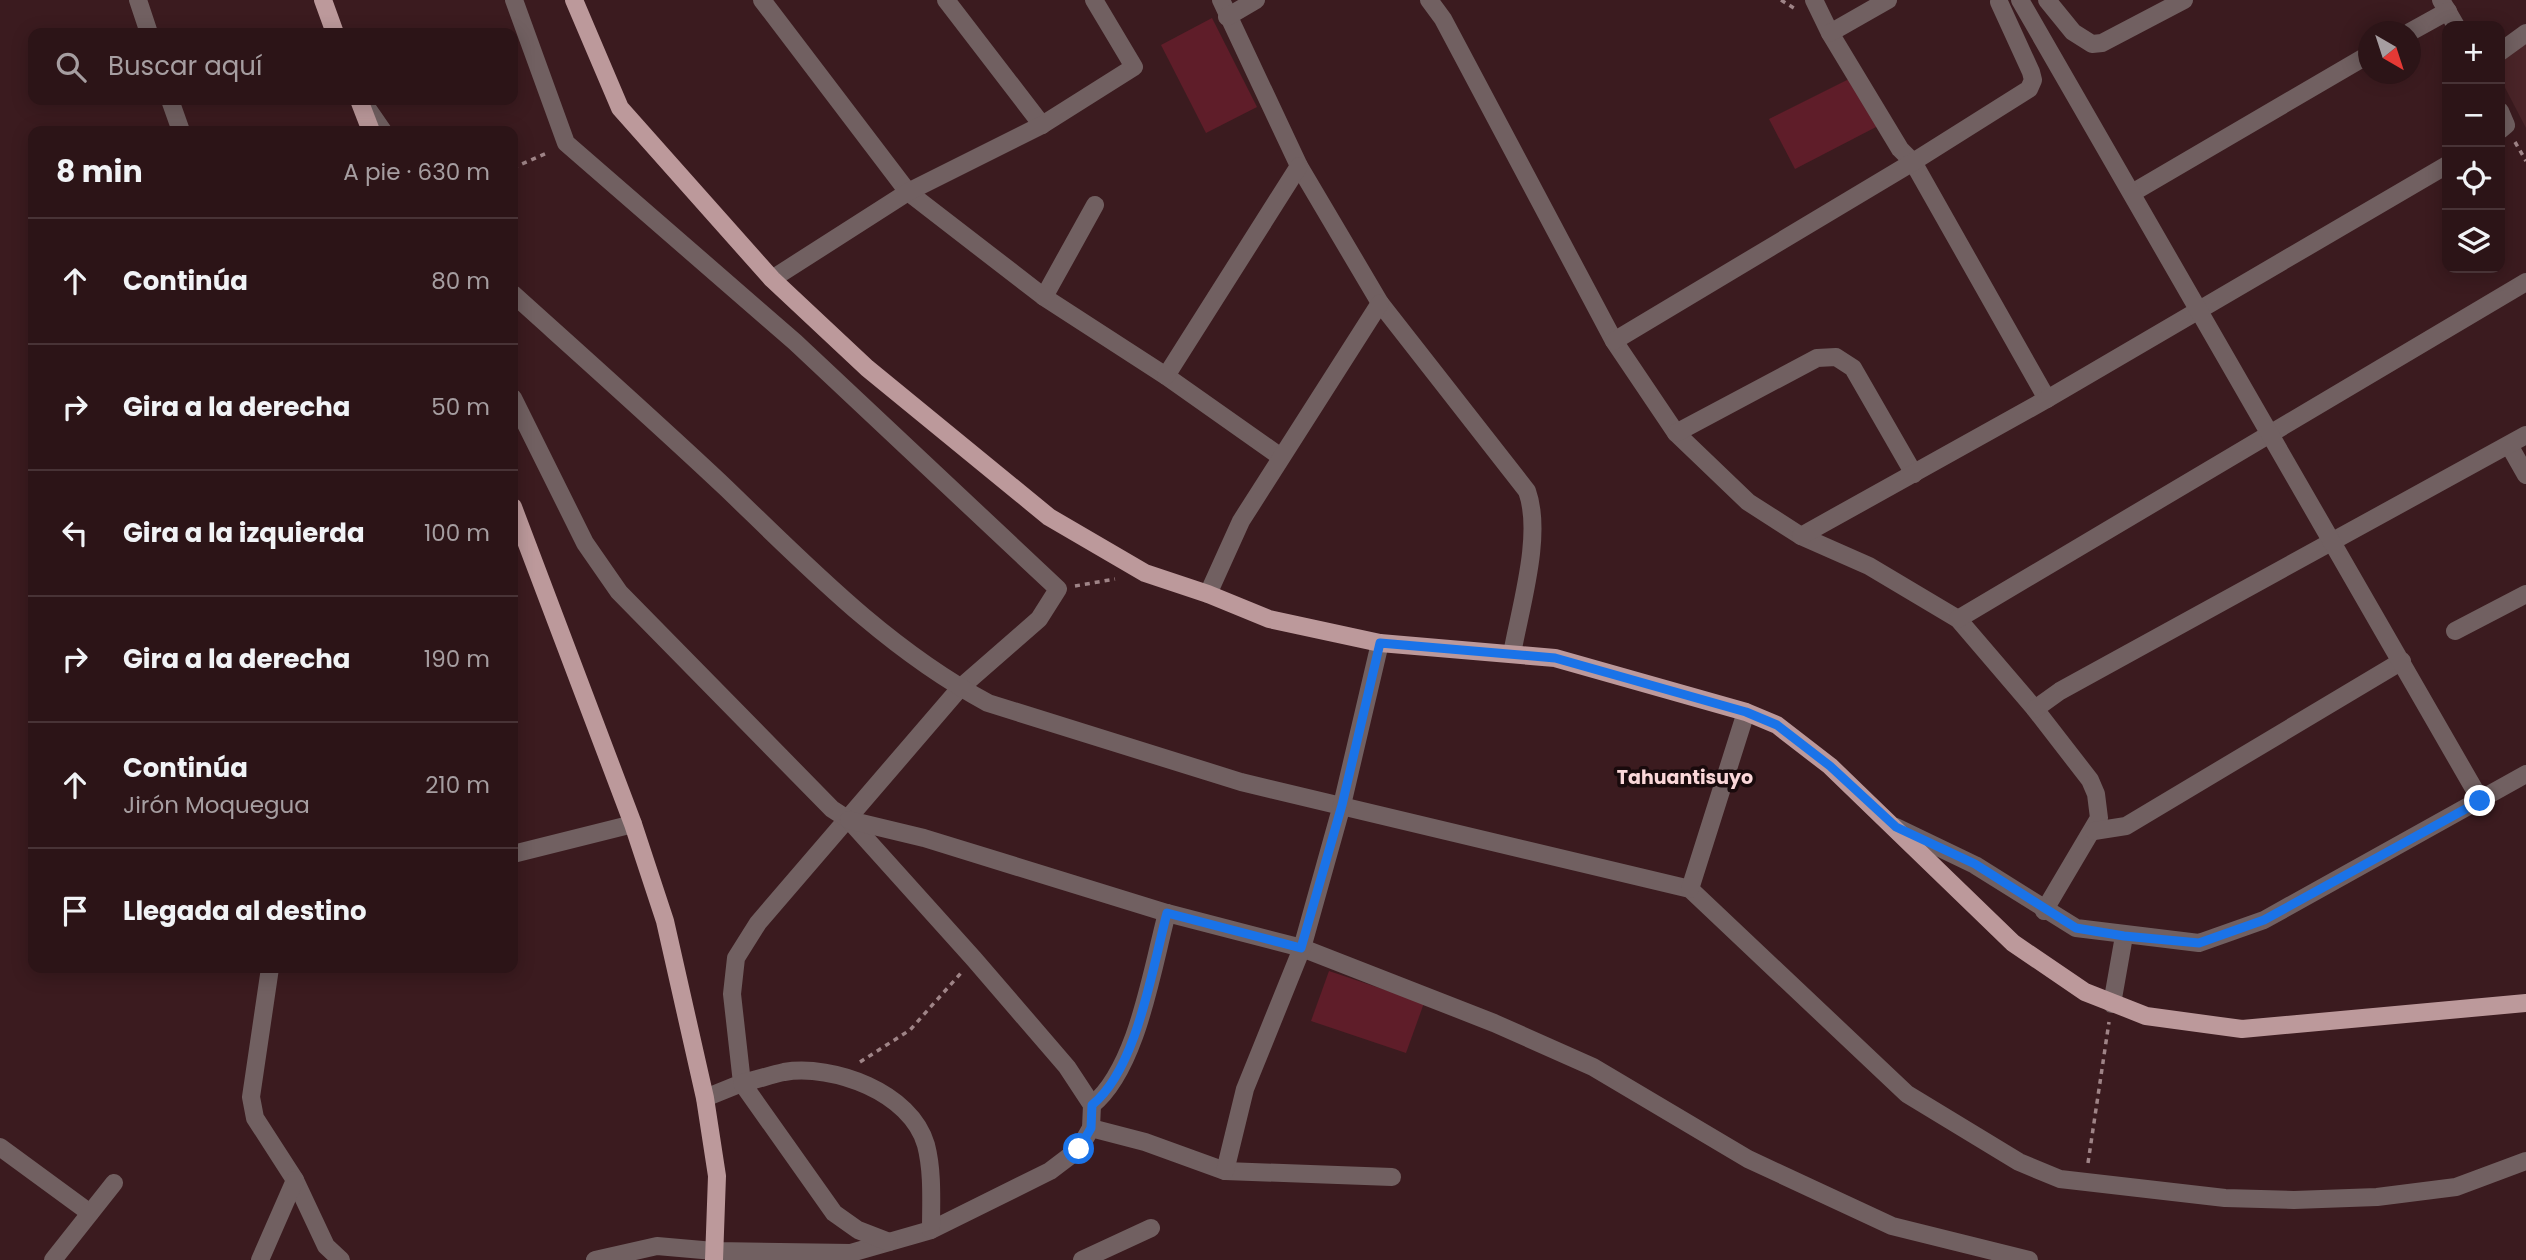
<!DOCTYPE html>
<html lang="es">
<head>
<meta charset="utf-8">
<style>
  body { margin:0; font-family:Poppins,sans-serif; background:#382124; color:#f1f3f6 }
  .controls { position:absolute; right:21px; top:21px; display:grid; overflow:hidden; border-radius:14px; box-shadow:0 4px 18px #0003 }
  .controls button { width:63px; height:63px; display:grid; place-items:center; padding:0; border:0; border-bottom:2px solid #483336; background:#2c1417; color:#f1f3f6; font:35px sans-serif }
  .compass { position:absolute; left:2358px; top:21px; width:63px; height:63px; border-radius:50%; background:#2c1417; box-shadow:0 4px 18px #0003; rotate:141deg }
  .stop { position:absolute; width:21px; height:21px; margin:-16px; border:5px solid #1a73e8; border-radius:50%; background:#fff }
  .stop.end { background:#1a73e8; border-color:#fff; box-shadow:0 2px 7px #0008 }
  .list { margin:0; padding:0; list-style:none }
  h2 { display:flex; justify-content:space-between; align-items:center; height:91px; margin:0; padding:0 28px; font-size:30px }
  h2 small { font-size:23px; font-weight:400; color:#a69ea1 }
  .list li { display:grid; grid-template-columns:46px 1fr auto; gap:21px; align-items:center; box-sizing:border-box; height:126px; padding:0 28px; border-top:2px solid #483336 }
  .list b { display:block; font-size:26px; white-space:nowrap }
  .list p { margin:0; font-size:23px; white-space:nowrap; color:#a69ea1 }
  .list em { font-size:23px; font-style:normal; color:#a69ea1 }
  .icon { flex:none; width:38px; height:38px; fill:none; stroke:currentColor; stroke-width:2; stroke-linecap:round; stroke-linejoin:round }
  .map { position:relative; flex:none; width:2526px; height:1260px; overflow:hidden }
  .search { position:absolute; background:#2c1417; box-shadow:0 4px 18px #0003; left:28px; top:28px; width:490px; height:77px; display:flex; align-items:center; gap:18px; box-sizing:border-box; padding:0 24px; border-radius:14px; color:#a69ea1; font-size:26px }
  .panel { position:absolute; background:#2c1417; box-shadow:0 4px 18px #0003; left:28px; top:126px; width:490px; height:847px; border-radius:14px }
  .map>svg:first-child { display:block }
</style>
</head>
<body>
<div class="map">
<svg width="2526" height="1260" viewBox="0 0 2526 1260">
  <rect width="100%" height="100%" fill="#3b1b1f"/>
  <polygon fill="#4a2428" points="2526,40 2526,128 2500,78 2500,59"/>
  <g fill="#5f1d29">
    <polygon points="1212,18 1257,107 1206,133 1161,45"/>
    <polygon points="1853,77 1878,126 1795,169 1769,119"/>
    <polygon points="1329,971 1424,1003 1406,1053 1311,1021"/>
  </g>
  <g fill="none" stroke-linecap="round" stroke-linejoin="round">
    <g stroke="#9f8487" stroke-width="3.5" stroke-dasharray="5 5" stroke-linecap="butt">
      <polyline points="1781,0 1797,10"/>
      <polyline points="2515,142 2526,161"/>
      <polyline points="513,168 549,152"/>
      <polyline points="1075,586 1115,579"/>
      <polyline points="860,1062 910,1030 961,973"/>
      <polyline points="2088,1163 2109,1022"/>
    </g>
    <g stroke="#716061" stroke-width="18">
      <polyline points="138,0 149,33"/>
      <polyline points="514,0 566,143 795,342 1058,589 1039,619 960,688 758,923 736,958 732,994 742,1083 705,1098"/>
      <polyline points="762,0 908,192 1044,297 1166,376 1281,457"/>
      <polyline points="946,0 1042,125"/>
      <path d="M1221,0L1299,166L1380,303L1527,491C1543,535 1520,608 1512,654"/>
      <polyline points="1429,0 1443,19 1614,341 1676,433 1748,502 1801,536 1869,566 1958,619 2035,709 2090,780 2096,794 2099,818 2044,911"/>
      <polyline points="1814,0 1830,33 1900,149 1913,162 2047,399"/>
      <polyline points="2047,0 2073,32 2092,44 2102,43 2184,0"/>
      <polyline points="2441,0 2456,26"/>
      <polyline points="1227,17 1256,0"/>
      <polyline points="2410,32 2448,11"/>
      <polyline points="1830,33 1888,0"/>
      <polyline points="2500,52 2526,33"/>
      <polyline points="170,100 181,131"/>
      <polyline points="363,102 383,131"/>
      <polyline points="2500,111 2506,125 2500,130"/>
      <polyline points="2132,193 2368,55"/>
      <polyline points="772,279 908,192 1042,125 1134,67 1094,0"/>
      <path d="M513,294C584,358 656,422 726,488C808,567 887,649 988,703L1241,782L1690,889L1907,1094L2019,1162L2060,1179L2225,1198L2294,1200L2377,1197L2456,1187L2526,1161"/>
      <polyline points="1044,297 1095,205"/>
      <polyline points="1614,341 1913,162 2029,89 2033,80 2031,72 1999,2"/>
      <polyline points="1166,376 1299,166"/>
      <polyline points="513,398 585,543 619,592 832,809 849,820 974,959 1067,1067 1092,1105 1091,1128 1079,1149 1050,1171 931,1230 851,1253 714,1251 657,1246 595,1260"/>
      <polyline points="1676,433 1817,358 1836,357 1853,368 1914,474"/>
      <polyline points="2509,445 2526,475"/>
      <polyline points="1801,536 2047,399 2447,165"/>
      <polyline points="1208,594 1241,521 1380,303"/>
      <polyline points="1958,619 2526,282"/>
      <polyline points="2455,631 2526,594"/>
      <polyline points="2035,709 2060,691 2526,435"/>
      <polyline points="849,820 924,838 1167,913 1302,948 1494,1023 1593,1067 1748,1159 1892,1226 2029,1260"/>
      <polyline points="2094,831 2126,826 2402,661"/>
      <polyline points="513,854 633,824"/>
      <polyline points="1690,889 1746,712"/>
      <polyline points="270,968 251,1097 255,1118 295,1180 326,1246 341,1260"/>
      <polyline points="2112,1004 2124,936"/>
      <path d="M1092,1105C1137,1069 1152,969 1167,913"/>
      <polyline points="1091,1128 1145,1142 1225,1171 1392,1177"/>
      <polyline points="0,1147 90,1213"/>
      <polyline points="1225,1171 1245,1089 1302,948 1342,805 1380,643"/>
      <path d="M889,1242L858,1230L834,1213L742,1083C756,1080 770,1075 784,1072C833,1064 911,1092 926,1145C933,1172 931,1202 931,1230"/>
      <polyline points="53,1260 114,1183"/>
      <polyline points="260,1260 295,1180"/>
      <polyline points="1082,1260 1151,1228"/>
    </g>
    <g stroke="#716061" stroke-width="18">
      <polyline points="2020,0 2481,801"/>
      <polyline points="1896,827 1975,865 2076,928 2199,943 2264,920 2526,774"/>
    </g>
    <g stroke="#bc999b" stroke-width="18">
      <polyline points="323,0 335,33"/>
      <polyline points="574,0 620,108 772,279 867,368 1049,517 1145,573 1208,594 1269,619 1380,643 1555,658 1746,712 1777,725 1830,766 2013,943 2085,992 2146,1016 2242,1029 2526,1003"/>
      <polyline points="359,100 371,131"/>
      <polyline points="513,507 633,824 665,921 705,1098 717,1176 714,1260"/>
    </g>
  </g>
  <g fill="none" stroke-linecap="round" stroke-linejoin="round">
    <path stroke="#1a73e8" stroke-width="9" d="M1079,1149L1091,1128L1092,1105C1137,1069 1152,969 1167,913L1301,948L1342,805L1380,643L1555,658L1746,712L1777,725L1830,766L1896,827L1975,864L2076,928L2124,936L2199,943L2264,920L2480,801"/>
  </g>
  <g text-anchor="middle" dominant-baseline="central" stroke-width="7" stroke-linejoin="round" paint-order="stroke">
    <g font-size="19" font-weight="bold" fill="#fad7d9" stroke="#190a0c">
      <text x="1685" y="777">Tahuantisuyo</text>
    </g>
  </g>
</svg>
<div class="controls">
<button>+</button>
<button>−</button>
<button><svg class="icon" aria-label="locate" viewBox="0 0 24 24"><circle cx="12" cy="12" r="6"/><path d="M12 2v4M12 18v4M2 12h4M18 12h4"/></svg></button>
<button><svg class="icon" aria-label="layers" viewBox="0 0 24 24"><path d="M12 4l9 5-9 5-9-5zM3 14l9 5 9-5"/></svg></button>
</div>
<svg class="compass" viewBox="-18 -18 36 36"><path d="M0-13l5 13h-10z" fill="#e53935"/><path d="M0 13l5-13h-10z" fill="#a69ea1"/></svg>
<div class="stop" style="left:1079px;top:1149px"></div>
<div class="stop end" style="left:2480px;top:801px"></div>
<div class="search"><svg class="icon" aria-label="search" viewBox="0 0 24 24"><circle cx="10" cy="10" r="6"/><path d="M15 15l6 6"/></svg>Buscar aquí</div>
<section class="panel">
<h2>8 min<small>A pie · 630 m</small></h2>
<ul class="list">
<li><svg class="icon" aria-label="ahead" viewBox="0 0 24 24"><path d="M12 20V5M6 11l6-6 6 6"/></svg><div><b>Continúa</b></div><em>80 m</em></li>
<li><svg class="icon" aria-label="right" viewBox="0 0 24 24"><path d="M7 20v-9h11M14 6l5 5-5 5"/></svg><div><b>Gira a la derecha</b></div><em>50 m</em></li>
<li><svg class="icon" aria-label="left" viewBox="0 0 24 24"><path d="M17 20v-9H6M10 6l-5 5 5 5"/></svg><div><b>Gira a la izquierda</b></div><em>100 m</em></li>
<li><svg class="icon" aria-label="right" viewBox="0 0 24 24"><path d="M7 20v-9h11M14 6l5 5-5 5"/></svg><div><b>Gira a la derecha</b></div><em>190 m</em></li>
<li><svg class="icon" aria-label="ahead" viewBox="0 0 24 24"><path d="M12 20V5M6 11l6-6 6 6"/></svg><div><b>Continúa</b><p>Jirón Moquegua</p></div><em>210 m</em></li>
<li><svg class="icon" aria-label="arrive" viewBox="0 0 24 24"><path d="M6 21V4h12l-3 4 3 4H6"/></svg><div><b>Llegada al destino</b></div></li>
</ul>
</section>
</div>
</body>
</html>
